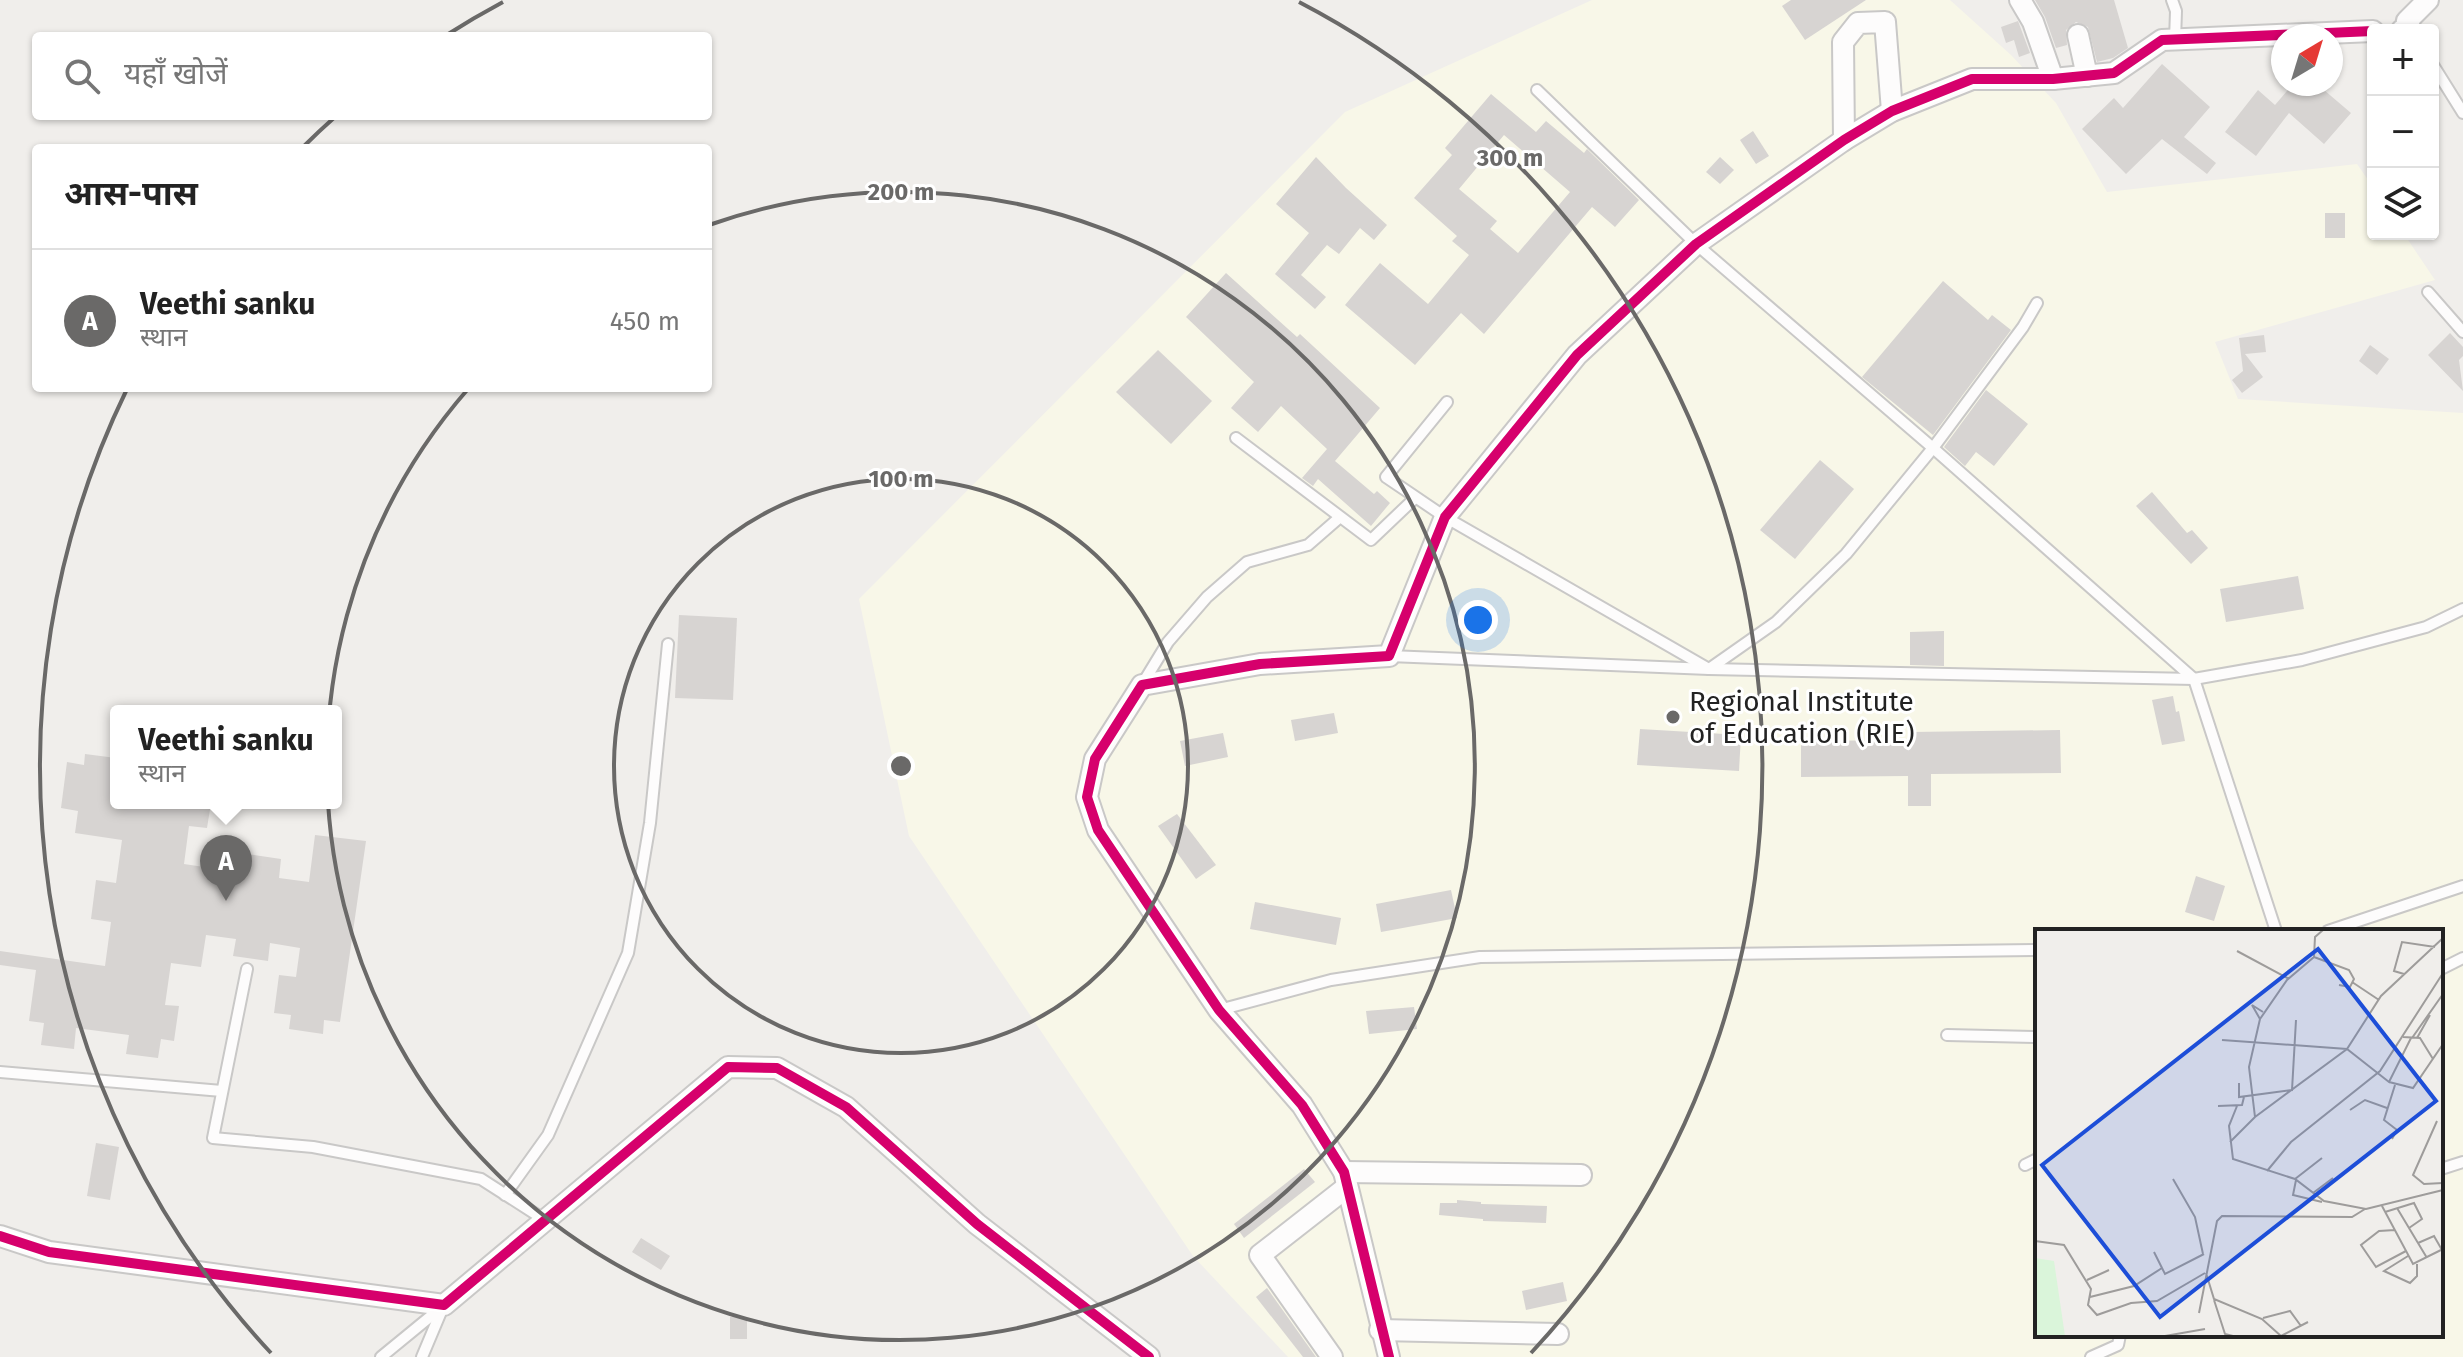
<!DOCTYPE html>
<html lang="hi">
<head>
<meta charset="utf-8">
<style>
  body { margin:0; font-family:"Fira Sans","Noto Sans Devanagari",sans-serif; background:#f6f6f6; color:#222 }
  .controls { position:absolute; right:24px; top:24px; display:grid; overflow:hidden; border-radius:8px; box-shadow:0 2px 6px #0004 }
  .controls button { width:72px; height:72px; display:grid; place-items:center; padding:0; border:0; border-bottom:2px solid #e0e0e0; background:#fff; color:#222; font:40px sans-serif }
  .compass { position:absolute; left:2271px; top:24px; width:72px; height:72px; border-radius:50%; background:#fff; box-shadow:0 2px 6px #0004; rotate:38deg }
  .you { position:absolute; left:1478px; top:620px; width:28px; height:28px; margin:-20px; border:6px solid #fff; border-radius:50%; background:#1a73e8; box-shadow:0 0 0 12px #1a73e833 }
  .badge { display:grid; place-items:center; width:52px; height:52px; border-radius:50%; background:#6a6968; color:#fff; font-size:26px; font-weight:700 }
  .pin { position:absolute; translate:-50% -66px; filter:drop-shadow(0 2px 4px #0008) }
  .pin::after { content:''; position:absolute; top:42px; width:28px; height:24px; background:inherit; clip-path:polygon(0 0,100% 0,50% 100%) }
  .popup { position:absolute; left:110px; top:705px; width:232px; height:104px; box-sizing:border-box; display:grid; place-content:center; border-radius:8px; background:#fff; filter:drop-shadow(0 2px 6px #0005); font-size:26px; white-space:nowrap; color:#767676 }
  .popup b { font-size:30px; color:#222 }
  .popup::after { content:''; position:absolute; left:50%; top:100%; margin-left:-16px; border:16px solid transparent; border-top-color:#fff }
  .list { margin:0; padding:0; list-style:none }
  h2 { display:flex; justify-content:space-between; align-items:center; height:104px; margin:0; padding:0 32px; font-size:34px }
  h2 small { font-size:26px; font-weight:400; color:#767676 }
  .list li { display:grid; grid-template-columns:52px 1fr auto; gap:24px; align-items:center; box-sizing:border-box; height:144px; padding:0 32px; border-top:2px solid #e0e0e0 }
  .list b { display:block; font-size:30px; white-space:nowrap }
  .list p { margin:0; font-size:26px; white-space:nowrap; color:#767676 }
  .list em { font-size:26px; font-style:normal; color:#767676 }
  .icon { flex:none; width:44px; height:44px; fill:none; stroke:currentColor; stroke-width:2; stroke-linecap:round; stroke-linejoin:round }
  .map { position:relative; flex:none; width:2463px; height:1357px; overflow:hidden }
  .search { position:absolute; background:#fff; box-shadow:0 2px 6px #0004; left:32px; top:32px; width:680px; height:88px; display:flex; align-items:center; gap:20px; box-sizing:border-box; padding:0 28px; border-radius:8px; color:#767676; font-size:30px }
  .panel { position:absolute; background:#fff; box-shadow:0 2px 6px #0004; left:32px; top:144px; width:680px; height:248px; border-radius:8px }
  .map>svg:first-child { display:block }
</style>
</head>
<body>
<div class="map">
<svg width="2463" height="1357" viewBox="0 0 2463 1357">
  <rect width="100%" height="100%" fill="#f0eeeb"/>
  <path fill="#f8f7e8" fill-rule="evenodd" d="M1592,0H1950L2011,55L2056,103L2107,192L2357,164L2373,187V234H2404L2435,280L2215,342L2238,399L2463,413V1357H1288L1193,1256L909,836L859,599L1345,112ZM2037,931H2441V1335H2037Z"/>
  <g fill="#d7d4d2" fill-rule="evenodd">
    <polygon points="1791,0 1866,0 1805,40 1782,6"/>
    <polygon points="2035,0 2114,0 2128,48 2113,58 2097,62 2088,27 2076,22 2066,30 2067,45 2056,48 2045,17"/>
    <polygon points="2018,21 2030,53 2019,57 2014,40 2006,43 2001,27"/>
    <polygon points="2162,64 2210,107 2184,137 2216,163 2207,174 2162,139 2126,174 2082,129 2114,98 2123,108"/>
    <polygon points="2293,84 2317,84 2351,113 2324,144 2289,113 2256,156 2225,132 2258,90 2275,105"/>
    <path d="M1491,94L1536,132L1546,121L1584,153L1587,149L1639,200L1615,227L1592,207L1484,334L1461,313L1415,365L1345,305L1380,263L1428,304L1469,255L1452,241L1457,236L1414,198L1452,155L1445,148ZM1504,135L1570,192L1518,253L1490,229L1497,221L1459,189Z"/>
    <polygon points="1753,131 1769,156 1756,164 1740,140"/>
    <polygon points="1316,157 1346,188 1387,225 1374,240 1360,228 1339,254 1327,245 1301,275 1326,297 1315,309 1275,274 1309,233 1276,204"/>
    <polygon points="1720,157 1734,170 1720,184 1706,172"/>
    <rect x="2325" y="213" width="20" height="25"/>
    <polygon points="1226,273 1297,337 1300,334 1380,408 1335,461 1374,494 1377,491 1390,503 1371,526 1318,479 1313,486 1302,478 1327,449 1281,406 1258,432 1231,408 1254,382 1186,317"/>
    <polygon points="1943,281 1988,320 1992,315 2011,330 1933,435 1862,377"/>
    <polygon points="2450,333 2463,347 2463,356 2459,360 2463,391 2428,355"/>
    <polygon points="2264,335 2266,352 2245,354 2263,377 2242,393 2232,380 2243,371 2239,338"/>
    <polygon points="2370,345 2389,359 2377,375 2359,361"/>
    <polygon points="1158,350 1212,401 1171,444 1116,392"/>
    <polygon points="1986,390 2028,424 1994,466 1976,452 1965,466 1944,447"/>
    <polygon points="1820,460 1854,489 1795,559 1760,530"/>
    <polygon points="2152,492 2187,533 2192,530 2208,548 2191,564 2136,506"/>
    <polygon points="2298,576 2304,609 2226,622 2220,589"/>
    <polygon points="679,615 737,618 733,700 675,698"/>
    <polygon points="1944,631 1944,666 1910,665 1910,632"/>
    <polygon points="2173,696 2176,712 2179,711 2185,741 2162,745 2152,700"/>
    <polygon points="1334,713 1338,733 1295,741 1291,720"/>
    <polygon points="1640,729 1741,735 1739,771 1637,765"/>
    <polygon points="2060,730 2061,773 1931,774 1931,806 1908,806 1908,776 1801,777 1801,741 1912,740 1912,732"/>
    <polygon points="1223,733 1228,757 1185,766 1180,741"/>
    <polygon points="85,754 116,758 116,803 211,803 207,828 189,826 184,864 244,873 247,854 281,859 279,878 309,882 315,835 366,841 340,1022 324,1020 323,1034 289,1029 291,1015 274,1013 279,975 296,977 300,948 270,943 268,961 233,956 236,939 206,935 201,967 171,963 165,1005 179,1006 174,1041 161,1039 158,1058 126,1054 129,1035 76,1028 74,1049 41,1045 44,1023 29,1021 36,970 0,965 0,951 105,966 111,922 91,919 96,880 116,883 122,840 75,833 78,811 61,808 67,762 84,765"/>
    <polygon points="1177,814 1216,865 1196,879 1158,826"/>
    <polygon points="2196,876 2225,886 2214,921 2185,912"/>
    <polygon points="1451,890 1457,918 1381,932 1376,904"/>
    <polygon points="1255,902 1341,918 1336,945 1250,929"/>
    <polygon points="1414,1007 1417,1029 1369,1034 1366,1011"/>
    <polygon points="96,1143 119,1147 110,1200 87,1196"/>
    <polygon points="1304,1169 1315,1182 1244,1238 1234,1224"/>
    <polygon points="1457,1200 1481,1202 1481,1204 1547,1206 1546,1223 1483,1221 1483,1219 1439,1215 1440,1203 1457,1203"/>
    <polygon points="641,1238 670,1256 661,1270 632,1252"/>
    <polygon points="1563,1282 1567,1301 1526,1310 1522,1291"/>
    <polygon points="1267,1288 1316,1357 1303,1357 1256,1297"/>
    <rect x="730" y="1317" width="17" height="22"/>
  </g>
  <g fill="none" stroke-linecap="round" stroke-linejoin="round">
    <defs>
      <g id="lane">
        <polyline points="2172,0 2176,11 2175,40"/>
        <polyline points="2433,65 2463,113"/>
        <polyline points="1537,90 1696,244 1933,448 2194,679 2276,931"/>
        <polyline points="2428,292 2463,332"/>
        <polyline points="1447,402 1386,477 1445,517 1709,669 1776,622 1846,554 1933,448 2023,327 2037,303"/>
        <polyline points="1236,438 1371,540 1415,498"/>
        <polyline points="1389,656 1709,669 2194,679 2302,660 2426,627 2463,609"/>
        <polyline points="1143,683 1168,642 1207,597 1247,562 1308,545 1339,518"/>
        <polyline points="2328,931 2463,886"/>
        <polyline points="247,969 213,1138 313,1147 481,1179 545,1220"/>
        <polyline points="2441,969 2463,958"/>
        <polyline points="1219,1010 1331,980 1480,957 2037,950"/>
        <polyline points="1947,1035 2037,1037"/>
        <polyline points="0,1072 222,1091"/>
        <polyline points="2025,1165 2037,1159"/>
        <polyline points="2441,1169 2463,1162"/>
        <polyline points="505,1195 548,1135 628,953 650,823 668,644"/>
        <polyline points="381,1357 442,1307"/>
        <polyline points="422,1357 443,1307"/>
        <polyline points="2091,1357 2118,1345 2120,1335"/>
      </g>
      <g id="street">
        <polyline points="2020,0 2033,22 2053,79"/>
        <polyline points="2402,30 2411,30 2407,21 2428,0"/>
        <polyline points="2078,35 2087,76"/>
        <polyline points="1844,140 1843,42 1858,23 1885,22 1892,111"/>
        <polyline points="1344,1172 1581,1175"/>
        <polyline points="0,1236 49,1252 444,1305 728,1067 777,1068 846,1107 977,1224 1149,1357"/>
        <polyline points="1380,1330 1558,1334"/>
        <polyline points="1332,1357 1260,1255 1347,1187"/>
        <polyline points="1389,1357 1344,1172 1302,1105 1219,1010 1098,830 1087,797 1095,759 1142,685 1260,664 1389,656 1445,517 1577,355 1696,244 1844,140 1892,111 1972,79 2053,79 2114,73 2162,40 2373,31"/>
      </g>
    </defs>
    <use href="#lane" stroke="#c9c8c7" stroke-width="14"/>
    <use href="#street" stroke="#c9c8c7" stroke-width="24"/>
    <use href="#lane" stroke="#fdfcfc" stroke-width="10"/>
    <use href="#street" stroke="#fdfcfc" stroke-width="20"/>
    <defs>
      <g id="cycleway">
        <polyline points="0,1236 49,1252 444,1305 728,1067 777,1068 846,1107 977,1224 1149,1357"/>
        <polyline points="1389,1357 1344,1172 1302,1105 1219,1010 1098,830 1087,797 1095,759 1142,685 1260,664 1389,656 1445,517 1577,355 1696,244 1844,140 1892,111 1972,79 2053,79 2114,73 2162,40 2373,31"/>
      </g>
    </defs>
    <use href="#cycleway" stroke="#fff" stroke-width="15"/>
    <use href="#cycleway" stroke="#d6006c" stroke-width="10"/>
  </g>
  <g fill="none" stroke="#6a6968" stroke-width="4">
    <circle cx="901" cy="766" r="287"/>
    <path d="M709 225A574 574 0 1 1 468 389"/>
    <path d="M271 1353A861 861 0 0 1 127 389M303 147A861 861 0 0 1 336 116M445 36A861 861 0 0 1 503 2M1299 2A861 861 0 0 1 1531 1353"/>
  </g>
  <circle fill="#6a6968" stroke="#fff" stroke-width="3" cx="1673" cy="717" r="8"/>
  <g text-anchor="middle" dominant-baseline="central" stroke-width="6" stroke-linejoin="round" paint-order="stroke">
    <g font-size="28" fill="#222" stroke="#fff" text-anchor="start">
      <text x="1689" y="701">Regional Institute<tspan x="1689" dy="32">of Education (RIE)</tspan></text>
    </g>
  </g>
  <g transform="translate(2035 929)">
    <rect width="408" height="408" fill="#f0eeeb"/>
    <path d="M0,329L19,332L30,407H0Z" fill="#daf5da"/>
    <path fill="none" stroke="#9e9c9b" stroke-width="2" d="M202,22L254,50M279,28L314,41L319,50L315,58L304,56M369,45L359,42L367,13L400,18M317,53L344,71M225,90L217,76L228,83M368,108L385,109L398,130M377,109L408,65M382,109L395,86M187,111L312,120L354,153L376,109M354,153L378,159L408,115M204,154V168L257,161L261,91M183,177L207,176L209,168M202,177L194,197L198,230L260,250L289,272L331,280L408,261M315,181L330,171L352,179M220,188L214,138L225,90L252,51L279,28L280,8L288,1M402,192L378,246L389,255L408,254M357,210L362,201L349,191L360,156M195,213L220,188L312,120L346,67L408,9M232,242L256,213L345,142L408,44M138,250L160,288L168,325M260,250L287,229M261,251L258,266L287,273M278,264L298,249M347,277L378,335L408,320M362,279L392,329M350,283L379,274L387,290L374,299M360,301L344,302L326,316L341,338L371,322M0,312L29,316L56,360L53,376L62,386L96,374L122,372L170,344M383,314L399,307L407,321M119,323L130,345L169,325M373,327L349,342L375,354L382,347V335M171,344L179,370L227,390L246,407M52,351L74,341M55,368L99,357L127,339M179,371L190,405L198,407M164,384L182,292L187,287L317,288L330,280M228,389L255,382L266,397M130,407L170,400M246,407L273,393"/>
    <path fill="#1d4ed8" fill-opacity="0.15" stroke="#1d4ed8" stroke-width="4" d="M283,20L401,172L125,388L7,236Z"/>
    <rect width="408" height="408" fill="none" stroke="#222" stroke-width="4"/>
  </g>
  <circle cx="901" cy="766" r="12" fill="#6a6968" stroke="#fff" stroke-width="4"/>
  <g font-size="24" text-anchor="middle" font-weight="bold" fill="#6a6968" stroke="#fff" stroke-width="6" stroke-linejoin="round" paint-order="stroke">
    <text x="1510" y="166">300 m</text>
    <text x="901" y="200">200 m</text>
    <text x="901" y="487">100 m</text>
  </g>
</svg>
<div class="controls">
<button>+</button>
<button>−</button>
<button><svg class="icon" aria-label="layers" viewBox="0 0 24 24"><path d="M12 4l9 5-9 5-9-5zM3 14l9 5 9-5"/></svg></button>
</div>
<svg class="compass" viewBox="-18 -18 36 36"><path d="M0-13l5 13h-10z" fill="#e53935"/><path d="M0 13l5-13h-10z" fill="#767676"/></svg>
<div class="you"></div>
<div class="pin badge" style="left:226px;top:901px">A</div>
<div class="popup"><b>Veethi sanku</b>स्थान</div>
<div class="search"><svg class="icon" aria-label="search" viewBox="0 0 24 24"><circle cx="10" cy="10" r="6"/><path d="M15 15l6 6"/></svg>यहाँ खोजें</div>
<section class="panel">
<h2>आस-पास<small></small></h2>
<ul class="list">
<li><span class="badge">A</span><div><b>Veethi sanku</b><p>स्थान</p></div><em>450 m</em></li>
</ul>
</section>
</div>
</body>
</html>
